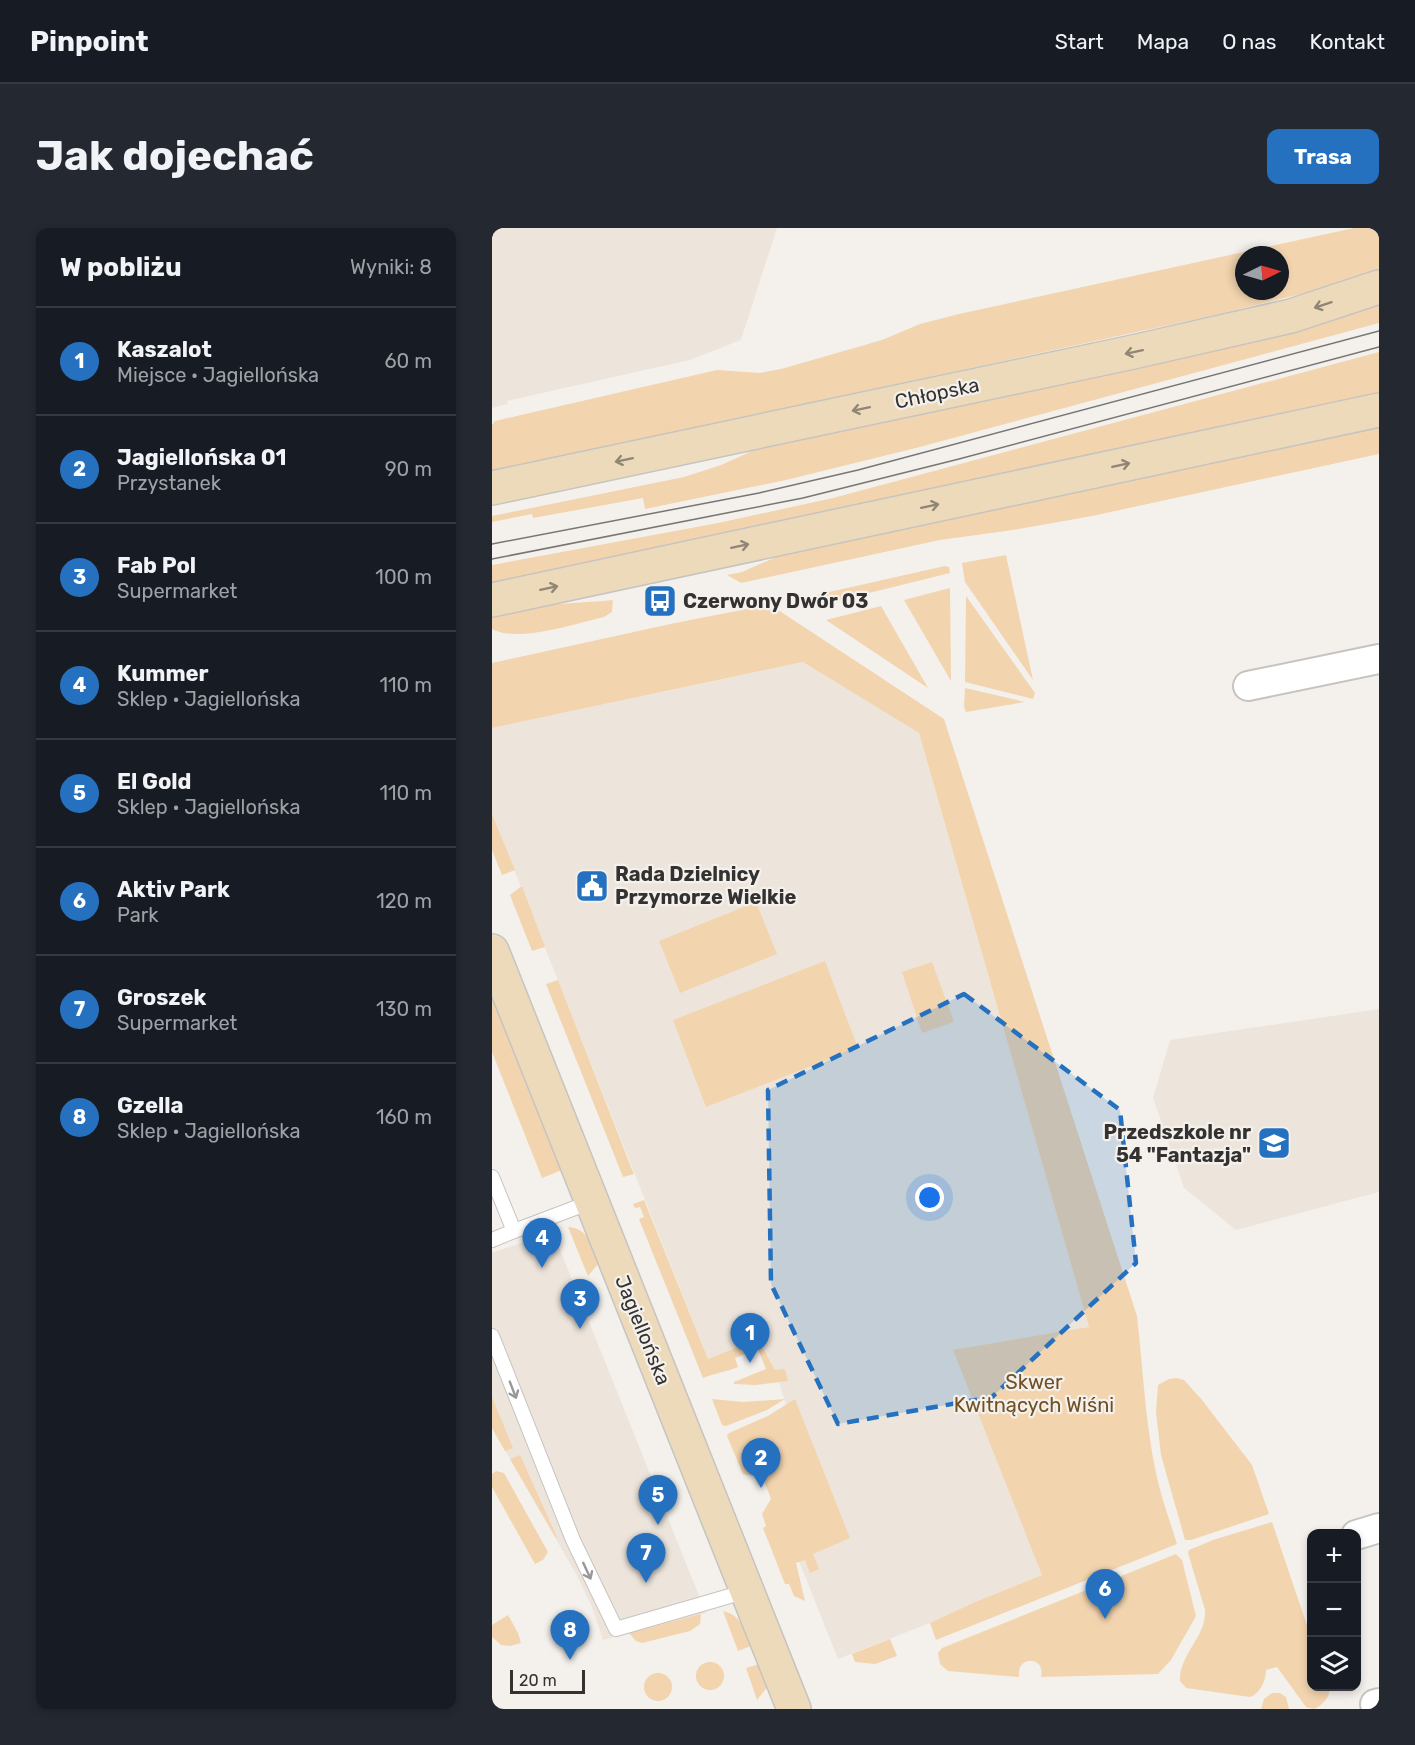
<!DOCTYPE html>
<html lang="pl">
<head>
<meta charset="utf-8">
<style>
  body { margin:0; font-family:Rubik,sans-serif; background:#242831; color:#f1f3f6 }
  .controls { position:absolute; right:18px; bottom:18px; display:grid; overflow:hidden; border-radius:12px; box-shadow:0 3px 9px #0003 }
  .controls button { width:54px; height:54px; display:grid; place-items:center; padding:0; border:0; border-bottom:2px solid #363941; background:#171b24; color:#f1f3f6; font:30px sans-serif }
  .compass { position:absolute; left:743px; top:18px; width:54px; height:54px; border-radius:50%; background:#171b24; box-shadow:0 3px 9px #0003; rotate:85deg }
  .scale { position:absolute; left:18px; bottom:15px; width:75px; box-sizing:border-box; padding-left:6px; border:3px solid #333231; border-top:0; font-size:16px; line-height:21px; white-space:nowrap; color:#333231; -webkit-text-stroke:4px #f4f1ed; paint-order:stroke }
  .you { position:absolute; left:438px; top:970px; width:21px; height:21px; margin:-15px; border:4px solid #fff; border-radius:50%; background:#1a73e8; box-shadow:0 0 0 9px #1a73e833 }
  .badge { display:grid; place-items:center; width:39px; height:39px; border-radius:50%; background:#2571c0; color:#fff; font-size:20px; font-weight:700 }
  .pin { position:absolute; translate:-50% -50px; filter:drop-shadow(0 2px 3px #0008) }
  .pin::after { content:''; position:absolute; top:32px; width:21px; height:18px; background:inherit; clip-path:polygon(0 0,100% 0,50% 100%) }
  .list { margin:0; padding:0; list-style:none }
  h2 { display:flex; justify-content:space-between; align-items:center; height:78px; margin:0; padding:0 24px; font-size:26px }
  h2 small { font-size:20px; font-weight:400; color:#9ea1a6 }
  .list li { display:grid; grid-template-columns:39px 1fr auto; gap:18px; align-items:center; box-sizing:border-box; height:108px; padding:0 24px; border-top:2px solid #363941 }
  .list b { display:block; font-size:22px; white-space:nowrap }
  .list p { margin:0; font-size:20px; white-space:nowrap; color:#9ea1a6 }
  .list em { font-size:20px; font-style:normal; color:#9ea1a6 }
  .icon { flex:none; width:33px; height:33px; fill:none; stroke:currentColor; stroke-width:2; stroke-linecap:round; stroke-linejoin:round }
  .map { position:relative; flex:none; width:887px; height:1481px; overflow:hidden; border-radius:12px }
  header { display:flex; align-items:center; gap:36px; box-sizing:border-box; height:84px; padding:0 30px; background:#171b24; border-bottom:2px solid #363941 }
  header strong { font-size:28px }
  nav { display:flex; gap:33px; margin-inline-start:auto; font-size:21px }
  .intro { display:flex; align-items:center; justify-content:space-between; box-sizing:border-box; height:144px; padding:0 36px }
  h1 { margin:0; font-size:42px }
  .button { padding:15px 27px; border-radius:12px; background:#2571c0; color:#fff; font-size:21px; font-weight:700 }
  main { display:flex; gap:36px; padding:0 36px }
  aside { flex:1; background:#171b24; border-radius:12px; box-shadow:0 3px 9px #0003 }
  .map>svg:first-child { display:block }
</style>
</head>
<body>
<header>
<strong>Pinpoint</strong>
<nav><a>Start</a><a>Mapa</a><a>O nas</a><a>Kontakt</a></nav>
</header>
<div class="intro"><h1>Jak dojechać</h1><a class="button">Trasa</a></div>
<main>
<aside>
<h2>W pobliżu<small>Wyniki: 8</small></h2>
<ul class="list">
<li><span class="badge">1</span><div><b>Kaszalot</b><p>Miejsce · Jagiellońska</p></div><em>60 m</em></li>
<li><span class="badge">2</span><div><b>Jagiellońska 01</b><p>Przystanek</p></div><em>90 m</em></li>
<li><span class="badge">3</span><div><b>Fab Pol</b><p>Supermarket</p></div><em>100 m</em></li>
<li><span class="badge">4</span><div><b>Kummer</b><p>Sklep · Jagiellońska</p></div><em>110 m</em></li>
<li><span class="badge">5</span><div><b>El Gold</b><p>Sklep · Jagiellońska</p></div><em>110 m</em></li>
<li><span class="badge">6</span><div><b>Aktiv Park</b><p>Park</p></div><em>120 m</em></li>
<li><span class="badge">7</span><div><b>Groszek</b><p>Supermarket</p></div><em>130 m</em></li>
<li><span class="badge">8</span><div><b>Gzella</b><p>Sklep · Jagiellońska</p></div><em>160 m</em></li>
</ul>
</aside>
<div class="map">
<svg width="887" height="1481" viewBox="0 0 887 1481">
  <rect width="100%" height="100%" fill="#f4f1ed"/>
  <g fill="#ede5dc">
    <polygon points="0,0 285,0 249,112 198,132 15,173 16,176 0,180"/>
    <polygon points="312,434 427,505 597,1099 550,1347 483,1374 438,1395 346,1431 253,1198 276,1188 294,1177 283,1142 266,1111 216,1131 0,586 0,500"/>
    <polygon points="887,781 887,964 744,1002 692,960 661,870 678,812"/>
    <polygon points="61,1004 214,1385 111,1412 100,1379 84,1346 0,1200 0,1025"/>
  </g>
  <g fill="#f2d4af" fill-rule="evenodd">
    <path d="M862,0H887V43L854,55L723,87L0,244V197L3,193L225,142L268,145L289,141L390,112L428,96L467,86ZM752,27H788V63H752Z"/>
    <polygon points="887,75 887,95 424,220 294,252 153,281 151,270 41,290 40,286 0,294 0,288 192,249 229,237 269,219"/>
    <polygon points="887,124 887,167 167,321 0,354 0,337 226,295 341,270"/>
    <polygon points="887,198 887,226 600,288 521,302 448,312 249,355 235,347 250,344 293,325"/>
    <polygon points="514,327 541,452 473,354 470,335"/>
    <polygon points="453,338 457,339 458,345 316,380 307,375 306,371"/>
    <polygon points="458,360 459,453 412,372"/>
    <polygon points="474,368 543,465 541,471 473,454"/>
    <path d="M121,372L120,384L112,389C82,396 26,415 0,401V388C38,375 81,376 121,372Z"/>
    <path d="M270,378L283,380L452,491L645,1088C651,1140 653,1193 664,1245C669,1269 678,1293 685,1316L444,1412L438,1395L483,1374L550,1347L461,1122L597,1099L427,505L311,434L0,500V435L183,395Z"/>
    <polygon points="389,378 436,460 334,392"/>
    <polygon points="473,460 533,474 474,484 472,479"/>
    <polygon points="0,586 23,642 10,647 0,622"/>
    <polygon points="30,658 53,719 40,723 18,667"/>
    <polygon points="264,674 285,726 188,765 167,713"/>
    <polygon points="333,733 366,820 214,879 181,792"/>
    <polygon points="440,734 462,794 430,805 410,744"/>
    <polygon points="66,752 139,939 142,946 131,949 54,756"/>
    <polygon points="0,766 70,942 50,950 0,824"/>
    <path d="M152,972L216,1131L266,1111L283,1142L293,1141L296,1153L264,1157L242,1156V1154L274,1141L266,1121L243,1130L246,1139C234,1144 223,1145 211,1150L147,991L152,989L148,979L143,980L141,976Z"/>
    <path d="M76,999C96,1000 101,1019 107,1035L96,1048Z"/>
    <polygon points="685,1150 692,1152 710,1172 760,1237 777,1286 699,1312 693,1312 669,1227 664,1184 666,1157 677,1151"/>
    <polygon points="0,1169 21,1220 13,1223 0,1200"/>
    <polygon points="220,1171 251,1174 293,1171 275,1182 234,1198 230,1197"/>
    <polygon points="303,1171 358,1310 321,1326 327,1341 318,1345 313,1332 304,1335 313,1373 302,1368 297,1356 293,1356 271,1300 274,1298 270,1286 279,1271 271,1250 251,1246 235,1208 237,1205 276,1188"/>
    <polygon points="28,1227 65,1309 64,1310 18,1231"/>
    <polygon points="4,1243 12,1245 56,1324 51,1332 43,1336 0,1259 0,1246"/>
    <path d="M780,1294L819,1409L820,1458L837,1459C839,1469 831,1477 822,1481L814,1479L785,1439L774,1442C774,1452 768,1466 758,1469L694,1460L688,1453C687,1426 715,1408 713,1382L696,1325L697,1322L721,1312Z"/>
    <path d="M684,1326L690,1332L704,1388L679,1432L666,1446L549,1449C554,1428 524,1427 527,1449L456,1443L448,1436L446,1425L450,1420Z"/>
    <path d="M231,1383C249,1387 253,1402 259,1418L246,1423Z"/>
    <polygon points="209,1386 208,1396 198,1403 150,1415 144,1413 137,1405"/>
    <polygon points="16,1387 26,1405 29,1415 18,1418 9,1417 0,1409 0,1397"/>
    <polygon points="398,1411 405,1428 383,1436 363,1434 360,1426"/>
    <circle cx="218" cy="1448" r="14"/>
    <polygon points="267,1436 276,1458 265,1472 254,1440"/>
    <circle cx="166" cy="1459" r="14"/>
    <polygon points="780,1465 788,1465 794,1469 797,1481 769,1481 772,1471"/>
  </g>
  <g fill="none" stroke-linecap="round" stroke-linejoin="round">
    <defs>
      <g id="lane">
        <polyline points="0,949 22,1003 99,974"/>
        <polyline points="0,1012 22,1003"/>
        <polyline points="0,1108 81,1312 124,1401 255,1363"/>
      </g>
      <g id="street">
        <polyline points="756,458 887,431"/>
        <polyline points="864,1307 887,1300"/>
        <polyline points="883,1476 887,1475"/>
      </g>
      <g id="secondary">
        <polyline points="0,260 641,124 799,88 887,59"/>
        <polyline points="0,372 887,182"/>
        <polyline points="0,723 302,1481"/>
      </g>
    </defs>
    <use href="#lane" stroke="#c6c4c0" stroke-width="16"/>
    <use href="#street" stroke="#c6c4c0" stroke-width="32"/>
    <use href="#secondary" stroke="#c6c4c0" stroke-width="36"/>
    <use href="#lane" stroke="#fff" stroke-width="14"/>
    <use href="#street" stroke="#fff" stroke-width="28"/>
    <use href="#secondary" stroke="#eddabb" stroke-width="33"/>
    <g stroke="#777674" stroke-width="1.5">
      <polyline points="0,316 267,265 366,242 887,103"/>
      <polyline points="0,331 311,270 467,231 887,119"/>
    </g>
  </g>
  <defs><path id="oneway-shaft" d="M-6 0H5M1.5-3L5.5 0L1.5 3" fill="none" stroke-width="1.6" stroke-linecap="round" stroke-linejoin="round" transform="scale(1.5)"/></defs>
  <g stroke="#908676">
    <use href="#oneway-shaft" transform="translate(831 77) rotate(162)"/>
    <use href="#oneway-shaft" transform="translate(642 124) rotate(168)"/>
    <use href="#oneway-shaft" transform="translate(369 181) rotate(168)"/>
    <use href="#oneway-shaft" transform="translate(132 232) rotate(168)"/>
    <use href="#oneway-shaft" transform="translate(629 237) rotate(-12)"/>
    <use href="#oneway-shaft" transform="translate(438 278) rotate(-12)"/>
    <use href="#oneway-shaft" transform="translate(248 318) rotate(-12)"/>
    <use href="#oneway-shaft" transform="translate(57 360) rotate(-12)"/>
  </g>
  <g stroke="#999898">
    <use href="#oneway-shaft" transform="translate(21 1162) rotate(69)"/>
    <use href="#oneway-shaft" transform="translate(95 1343) rotate(65)"/>
  </g>
  <path fill="#2571c0" fill-opacity="0.2" stroke="#2571c0" stroke-width="4.5" stroke-dasharray="12 8" stroke-linejoin="round" d="M472,766L628,882L644,1035L500,1169L346,1196L279,1056L276,862Z"/>
  <defs>
    <symbol id="bus-square" viewBox="-11 -11 22 22"><rect x="-9" y="-9" width="18" height="18" rx="4" fill="#2571c0" stroke="#f4f1ed"/><path d="M-5-6H5V4H4V6H2V4H-2V6H-4V4H-5ZM-3.5-4V0h7V-4ZM-3.5 1.2v1.5H-2V1.2ZM2 1.2v1.5H3.5V1.2Z" fill="#fff"/></symbol>
    <symbol id="civic-square" viewBox="-11 -11 22 22"><rect x="-9" y="-9" width="18" height="18" rx="4" fill="#2571c0" stroke="#f4f1ed"/><path d="M-.6-6.5H3V-4.5H.6V-3L4-1V1h2V6H-6V1h2V-1L-.6-3ZM-1.2 2.5V6h2.4V2.5Z" fill="#fff"/></symbol>
    <symbol id="school-square" viewBox="-11 -11 22 22"><rect x="-9" y="-9" width="18" height="18" rx="4" fill="#2571c0" stroke="#f4f1ed"/><path d="M0-5L7-2L0 1L-7-2ZM-4 1L0 2.5L4 1V4Q0 6-4 4Z" fill="#fff"/></symbol>
  </defs>
  <g fill-rule="evenodd">
    <use href="#bus-square" x="149" y="354" width="38" height="38"/>
    <use href="#civic-square" x="81" y="639" width="38" height="38"/>
    <use href="#school-square" x="763" y="896" width="38" height="38"/>
  </g>
  <g text-anchor="middle" dominant-baseline="central" stroke-width="4.5" stroke-linejoin="round" paint-order="stroke">
    <g font-size="20" fill="#333231" stroke="#f4f1ed">
      <text transform="translate(445 165) rotate(-12)">Chłopska</text>
      <text transform="translate(151 1102) rotate(68)">Jagiellońska</text>
    </g>
    <g font-size="20" font-weight="bold" fill="#333231" stroke="#f4f1ed" text-anchor="start">
      <text x="191" y="373">Czerwony Dwór 03</text>
      <text x="123" y="646">Rada Dzielnicy<tspan x="123" dy="23">Przymorze Wielkie</tspan></text>
      <text x="759" y="904" text-anchor="end">Przedszkole nr<tspan x="759" dy="23">54 "Fantazja"</tspan></text>
    </g>
    <g font-size="20" fill="#715023" stroke="#f4f1ed">
      <text x="542" y="1154">Skwer<tspan x="542" dy="23">Kwitnących Wiśni</tspan></text>
    </g>
  </g>
</svg>
<div class="controls">
<button>+</button>
<button>−</button>
<button><svg class="icon" aria-label="layers" viewBox="0 0 24 24"><path d="M12 4l9 5-9 5-9-5zM3 14l9 5 9-5"/></svg></button>
</div>
<svg class="compass" viewBox="-18 -18 36 36"><path d="M0-13l5 13h-10z" fill="#e53935"/><path d="M0 13l5-13h-10z" fill="#9ea1a6"/></svg>
<div class="scale">20 m</div>
<div class="you"></div>
<div class="pin badge" style="left:258px;top:1135px">1</div>
<div class="pin badge" style="left:269px;top:1260px">2</div>
<div class="pin badge" style="left:88px;top:1101px">3</div>
<div class="pin badge" style="left:50px;top:1040px">4</div>
<div class="pin badge" style="left:166px;top:1297px">5</div>
<div class="pin badge" style="left:613px;top:1391px">6</div>
<div class="pin badge" style="left:154px;top:1355px">7</div>
<div class="pin badge" style="left:78px;top:1432px">8</div>
</div>
</main>
</body>
</html>
